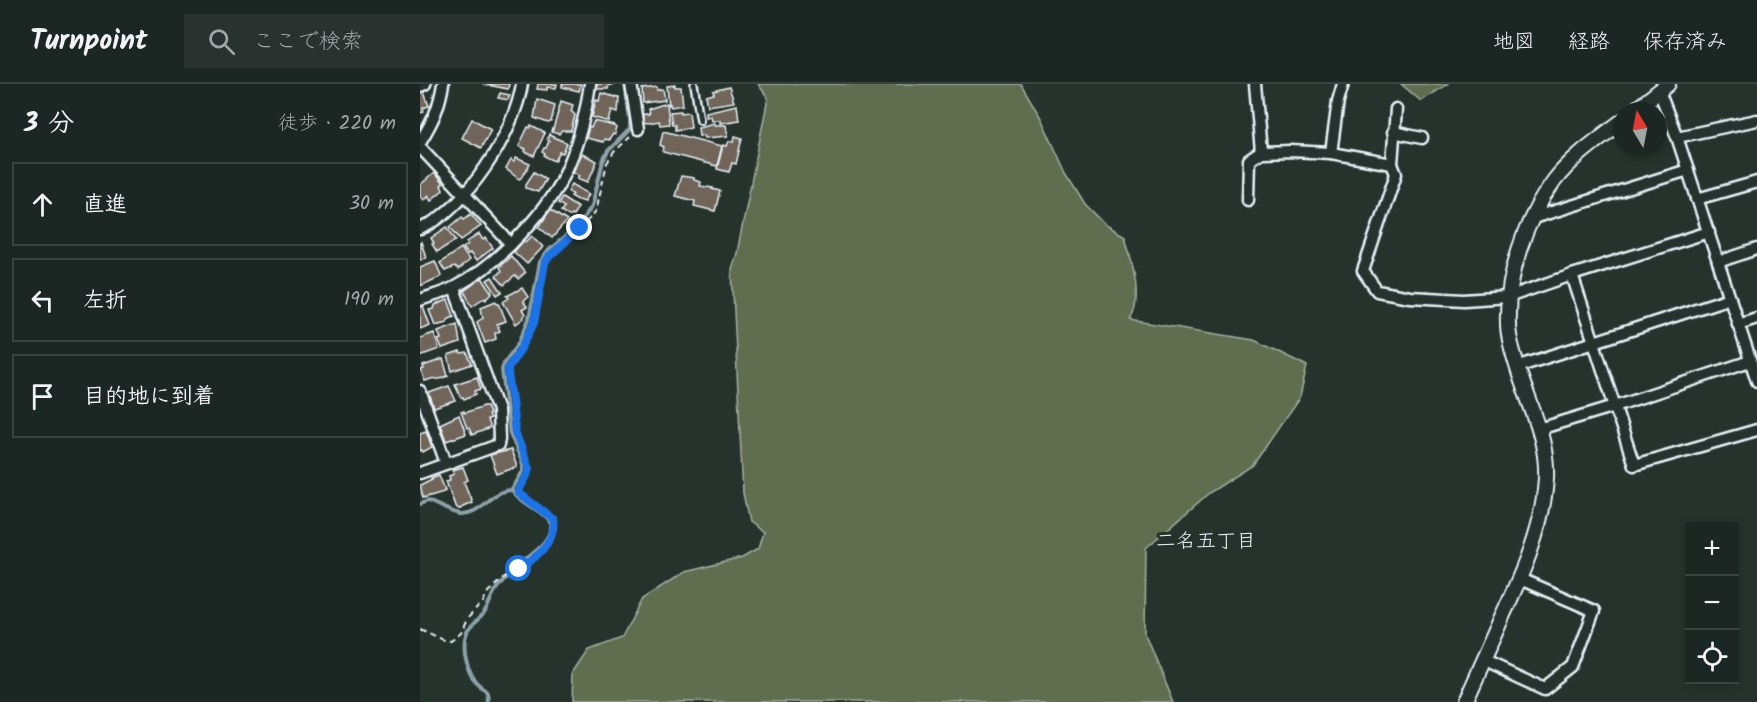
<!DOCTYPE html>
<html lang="ja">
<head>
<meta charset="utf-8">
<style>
  body { margin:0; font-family:Kalam,"Klee One",sans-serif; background:#29322f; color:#f1f3f6 }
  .controls { position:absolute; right:18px; bottom:18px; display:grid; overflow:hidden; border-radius:0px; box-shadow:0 3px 9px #0003 }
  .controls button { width:54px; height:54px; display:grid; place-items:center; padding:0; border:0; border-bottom:2px solid #3a4340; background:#1c2622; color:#f1f3f6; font:30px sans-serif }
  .compass { position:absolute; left:1193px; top:18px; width:54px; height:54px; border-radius:50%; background:#1c2622; box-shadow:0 3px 9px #0003; rotate:350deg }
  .stop { position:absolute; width:18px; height:18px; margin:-14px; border:4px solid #1a73e8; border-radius:50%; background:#fff }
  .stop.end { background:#1a73e8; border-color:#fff; box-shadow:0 2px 6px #0008 }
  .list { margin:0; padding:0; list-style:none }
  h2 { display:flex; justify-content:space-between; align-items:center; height:78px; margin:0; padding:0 24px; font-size:26px }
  h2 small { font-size:20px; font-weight:400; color:#a0a5a5 }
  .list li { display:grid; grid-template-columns:39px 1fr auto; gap:18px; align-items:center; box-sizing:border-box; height:84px; margin:0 12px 12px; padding:0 12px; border:2px solid #3a4340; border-radius:0px }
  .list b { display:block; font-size:22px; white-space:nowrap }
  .list em { font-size:20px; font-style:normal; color:#a0a5a5 }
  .icon { flex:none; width:33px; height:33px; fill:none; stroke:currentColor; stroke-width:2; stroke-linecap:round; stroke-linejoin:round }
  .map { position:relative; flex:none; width:1337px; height:618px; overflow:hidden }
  header { display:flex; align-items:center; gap:36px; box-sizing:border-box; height:84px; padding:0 30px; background:#1c2622; border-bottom:2px solid #3a4340 }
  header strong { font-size:28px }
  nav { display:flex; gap:33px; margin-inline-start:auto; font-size:21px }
  .search { width:420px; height:54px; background:#29322f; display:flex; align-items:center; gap:15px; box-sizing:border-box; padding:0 21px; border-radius:0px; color:#a0a5a5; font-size:22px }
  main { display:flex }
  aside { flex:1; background:#1c2622 }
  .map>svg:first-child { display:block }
</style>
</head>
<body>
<header>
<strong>Turnpoint</strong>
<div class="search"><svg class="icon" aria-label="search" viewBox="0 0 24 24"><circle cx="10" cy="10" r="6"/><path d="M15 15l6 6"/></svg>ここで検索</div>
<nav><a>地図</a><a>経路</a><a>保存済み</a></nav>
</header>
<main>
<aside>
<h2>3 分<small>徒歩 · 220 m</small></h2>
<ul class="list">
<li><svg class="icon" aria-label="ahead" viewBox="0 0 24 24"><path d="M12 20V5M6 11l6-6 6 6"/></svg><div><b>直進</b></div><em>30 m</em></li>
<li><svg class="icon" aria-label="left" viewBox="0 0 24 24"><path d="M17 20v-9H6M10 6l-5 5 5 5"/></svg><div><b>左折</b></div><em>190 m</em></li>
<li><svg class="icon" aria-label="arrive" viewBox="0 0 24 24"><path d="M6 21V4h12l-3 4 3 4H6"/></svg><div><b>目的地に到着</b></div></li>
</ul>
</aside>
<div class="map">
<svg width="1337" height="618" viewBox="0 0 1337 618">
  <rect width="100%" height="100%" fill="#26332d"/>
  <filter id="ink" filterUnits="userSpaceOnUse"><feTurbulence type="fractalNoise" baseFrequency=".0167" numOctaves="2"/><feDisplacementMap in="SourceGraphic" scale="12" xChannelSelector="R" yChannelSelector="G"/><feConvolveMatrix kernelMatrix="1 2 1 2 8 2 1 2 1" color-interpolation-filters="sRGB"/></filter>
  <g filter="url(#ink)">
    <g fill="#606e50" stroke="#a4b0a4" stroke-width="1.5">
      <path d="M338,0H601L621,34L646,89L665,120L686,141L705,152C711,175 724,215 710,236L834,256L887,282L880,313L833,381L789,409L726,464L725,550L753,618H152L153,590L169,566L202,554L222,515L264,488L322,474L338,465L343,448L329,438L323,409L312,186L317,169L348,14Z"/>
      <polygon points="981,0 1028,0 1001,17"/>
    </g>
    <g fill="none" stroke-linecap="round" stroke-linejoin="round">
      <g stroke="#8ca1a9" stroke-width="4">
        <path d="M0,420L8,417C18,421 30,428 40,430C61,432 69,406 92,406L103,387V380L90,349L82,286L84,279L99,259L109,235L120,178L130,165L157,143L172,122L183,77L188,67L210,45V35L205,0"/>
        <path d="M69,618L68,609C64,606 60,603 57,600C47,590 41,561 47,548C51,540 60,535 65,528C69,521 71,513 75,507C80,499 89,490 96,483C106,473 131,459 131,442C130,429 99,419 92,406"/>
      </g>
    </g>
    <g fill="#706559" stroke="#e8f1f8" stroke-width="1.5">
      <polygon points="63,0 89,0 88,5"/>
      <polygon points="118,0 137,0 136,4 127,3 127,6 117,5"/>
      <polygon points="142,0 161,0 159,7 142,3"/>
      <polygon points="177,0 194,0 194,1 189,1 188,5 177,5"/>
      <polygon points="255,1 255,3 261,3 263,21 251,23 250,20 249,21 247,2"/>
      <polygon points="237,3 237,6 243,5 245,16 223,19 222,5"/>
      <polygon points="309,3 314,18 288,22 286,12 294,10 293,7"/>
      <polygon points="4,8 9,22 3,24 4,28 0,29 0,9"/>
      <polygon points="80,9 90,11 88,16 78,14"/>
      <polygon points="181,9 199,14 198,28 192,26 189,38 172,33 176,16 179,17"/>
      <polygon points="117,15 135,21 131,38 128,39 114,34"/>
      <polygon points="141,17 153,21 151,27 155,31 151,47 142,47 139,50 131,48 132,45 133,46"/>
      <polygon points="247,19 249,40 240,41 239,37 228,39 222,38 223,30 229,30 228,25"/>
      <polygon points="317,21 319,36 300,39 300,36 292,36 291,32 286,33 286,28"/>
      <polygon points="261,27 261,29 269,28 271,43 255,46 255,41 252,41 250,28"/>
      <polygon points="52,35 71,45 61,64 42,54"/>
      <polygon points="174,37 195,42 197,44 195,51 193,50 189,56 184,55 183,58 166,54 169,43 171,44"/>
      <polygon points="295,39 295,41 306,41 308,52 285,54 284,51 279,52 278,43"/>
      <polygon points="111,42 125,49 114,72 107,69 105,67 106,65 99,62 108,43 110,44"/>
      <polygon points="243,47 302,62 297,82 243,68 244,63 240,61"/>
      <polygon points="129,50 131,52 147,59 143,69 140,68 135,77 124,72 125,70 122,68 124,64 126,64 129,57 127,56"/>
      <polygon points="315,52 322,54 316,80 312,79 309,88 297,85 303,61 307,62 309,57 314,58"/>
      <polygon points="162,70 177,77 168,98 158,94 160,91 153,88"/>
      <polygon points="96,74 110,80 102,94 99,95 86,85 91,76 94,78"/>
      <polygon points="114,88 126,95 118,108 106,104 106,100"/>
      <polygon points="14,89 23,100 21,101 23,106 11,116 8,111 3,116 0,112 0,101"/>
      <polygon points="261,92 274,94 274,96 281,98 280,102 293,104 292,105 300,107 295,127 274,122 275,117 255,112"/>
      <polygon points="152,100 169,110 165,117 159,115 158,116 151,112 153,110 148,107"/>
      <polygon points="142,113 158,123 153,131 151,130 149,132 141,127 144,123 138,119"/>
      <polygon points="130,126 147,137 132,154 119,143"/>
      <polygon points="51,130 61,142 41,156 30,143 42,133 44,135"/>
      <polygon points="27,143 36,156 17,168 12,160 14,159 11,154"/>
      <polygon points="59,150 63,156 66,154 73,164 56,177 50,169 48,170 43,164 48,160 47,158"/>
      <polygon points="112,152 123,163 107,180 94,168 104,156 106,158"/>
      <polygon points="1,158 6,173 0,176 0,159"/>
      <polygon points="41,164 49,176 38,186 34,183 25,187 20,179"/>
      <polygon points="91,172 105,189 98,195 95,192 84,201 76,192 81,187 79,183"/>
      <polygon points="15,177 21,191 20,193 0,202 0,183"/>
      <polygon points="61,192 72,209 66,215 65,213 52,222 44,207 52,201 51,199"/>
      <polygon points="72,193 82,208 77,211 67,196"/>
      <polygon points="102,204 108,213 103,217 107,223 102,226 105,231 103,233 104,234 96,240 83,218 89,214 87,212"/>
      <polygon points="28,216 34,232 27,235 27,238 15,241 9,226 14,225 15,221"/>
      <polygon points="76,217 77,219 79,219 86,237 77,240 80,247 75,249 76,255 65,259 57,238 63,234 61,223"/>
      <polygon points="3,222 10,241 0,245 0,223"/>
      <polygon points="37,240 40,259 22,265 18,256 21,255 18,247"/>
      <polygon points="14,249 19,265 0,272 0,254"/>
      <polygon points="40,268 41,270 47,269 52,280 32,287 28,272"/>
      <polygon points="23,275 28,292 20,295 15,295 14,294 5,297 1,286 4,285 3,282"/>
      <polygon points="57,293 61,305 55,307 56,310 44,315 43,313 41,314 35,300"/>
      <polygon points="29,302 36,317 14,324 9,309"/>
      <polygon points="64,322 67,322 70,330 68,331 70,335 67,336 70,344 52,351 49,344 47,344 41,328 44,327 44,329"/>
      <polygon points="39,331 46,350 26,357 20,340"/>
      <polygon points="6,347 12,363 3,368 2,366 0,367 0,349"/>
      <polygon points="91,366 97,383 77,390 70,371"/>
      <polygon points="43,383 48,396 44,398 52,418 43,422 39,425 35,422 26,397 30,396 29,392 34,390 32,386"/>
      <polygon points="19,391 25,406 24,406 24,408 3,414 0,401 12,395 11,394"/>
    </g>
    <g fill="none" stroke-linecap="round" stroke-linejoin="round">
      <defs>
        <polyline id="service" points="274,0 280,36"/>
        <g id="minor">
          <polyline points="211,0 218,45"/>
          <polyline points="835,0 841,68 870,67 911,69 972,80 976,25"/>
          <polyline points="0,2 5,0"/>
          <polyline points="1239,7 1257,53 1337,297"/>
          <polyline points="973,48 1002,54"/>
          <polyline points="1257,53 1337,36"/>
          <path d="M0,58C13,37 19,24 23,0"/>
          <polyline points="0,63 91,160"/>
          <polyline points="911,69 918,17 923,0"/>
          <polyline points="972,80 976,90 943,187 957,207 990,213 1044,216 1088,213 1152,191 1289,148"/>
          <polyline points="1277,115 1337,98"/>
          <polyline points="828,116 829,76 841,68"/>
          <polyline points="1113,134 1268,86"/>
          <path d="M0,145C45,126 95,48 102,0"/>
          <polyline points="1298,178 1337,165"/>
          <polyline points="1152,191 1214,381 1337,346"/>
          <path d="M0,216C11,212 24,209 35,203C77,181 131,125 149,80C160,54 166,27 170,0"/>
          <polyline points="1318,240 1337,234"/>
          <polyline points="1097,283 1310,214"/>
          <polyline points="0,307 26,379"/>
          <polyline points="1119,345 1195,322 1330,277"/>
          <polyline points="0,389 78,361 79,355 78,326 34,204"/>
          <polyline points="1062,576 1125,605 1153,583 1174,527 1100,495"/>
        </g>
        <g id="tertiary">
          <polyline points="1214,27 1248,0"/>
          <path d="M1044,618C1056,590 1069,563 1081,535C1102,490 1123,444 1126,394C1128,355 1109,321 1098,285C1094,271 1088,255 1088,241C1086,192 1105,136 1134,97C1152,73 1179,55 1202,37"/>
        </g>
      </defs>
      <use href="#service" stroke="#e8f1f8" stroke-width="10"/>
      <use href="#minor" stroke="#e8f1f8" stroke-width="15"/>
      <use href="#tertiary" stroke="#e8f1f8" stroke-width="18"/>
      <path stroke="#e8f1f8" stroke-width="2" stroke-dasharray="6 4.5" stroke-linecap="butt" d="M0,545L24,556L31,557L41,549L47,535L63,518L68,508L85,492L92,493C102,482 144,455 133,435C130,429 106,415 99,409V407L108,390L109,384L95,348L92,316L88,290V284L102,263L114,239L125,179L129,173L161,144L176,127L187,79L194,68L210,53"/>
      <use href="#service" stroke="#26332d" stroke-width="5"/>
      <use href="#minor" stroke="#26332d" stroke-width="10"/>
      <use href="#tertiary" stroke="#26332d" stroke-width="14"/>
    </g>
  </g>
  <g fill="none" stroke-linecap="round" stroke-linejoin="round" filter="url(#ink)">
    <path stroke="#1a73e8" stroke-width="8" d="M99,485C115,475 137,456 133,435L99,409V406L108,390L109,384L95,348L92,316L88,290V284L102,263L114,239L125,179L129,173L160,144"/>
  </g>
  <g text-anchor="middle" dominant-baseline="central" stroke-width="6" stroke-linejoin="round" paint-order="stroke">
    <g font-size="20" fill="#e8f1f8" stroke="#26332d">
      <text x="786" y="458">二名五丁目</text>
    </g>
  </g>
</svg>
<div class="controls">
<button>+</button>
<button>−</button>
<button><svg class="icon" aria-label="locate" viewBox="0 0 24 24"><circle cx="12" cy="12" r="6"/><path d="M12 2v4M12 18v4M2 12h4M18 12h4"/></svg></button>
</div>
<svg class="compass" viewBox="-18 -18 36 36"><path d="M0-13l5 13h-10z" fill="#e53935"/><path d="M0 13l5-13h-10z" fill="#a0a5a5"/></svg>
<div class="stop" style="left:99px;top:485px"></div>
<div class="stop end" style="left:160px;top:144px"></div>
</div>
</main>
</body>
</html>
